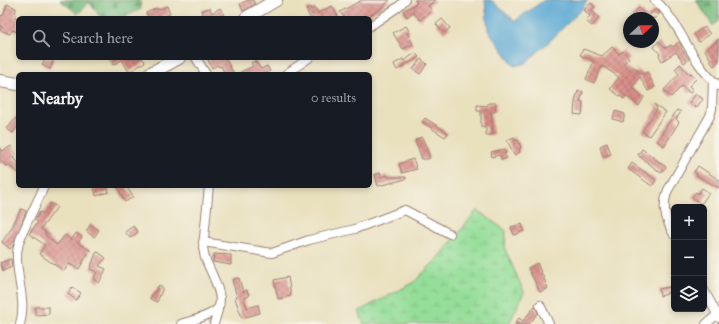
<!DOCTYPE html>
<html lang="en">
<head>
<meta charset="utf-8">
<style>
  body { margin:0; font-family:"IM FELL Great Primer",serif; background:#242831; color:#f1f3f6 }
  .controls { position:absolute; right:12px; bottom:12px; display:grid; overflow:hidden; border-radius:6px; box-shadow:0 2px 6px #0003 }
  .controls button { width:36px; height:36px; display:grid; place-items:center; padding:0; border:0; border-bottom:1px solid #363941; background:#171b24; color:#f1f3f6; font:20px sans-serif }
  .compass { position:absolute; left:623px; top:12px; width:36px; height:36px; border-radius:50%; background:#171b24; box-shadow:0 2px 6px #0003; rotate:68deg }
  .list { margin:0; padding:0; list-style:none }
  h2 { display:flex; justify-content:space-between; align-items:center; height:52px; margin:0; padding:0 16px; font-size:17px }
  h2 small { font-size:13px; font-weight:400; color:#9ea1a6 }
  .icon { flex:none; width:22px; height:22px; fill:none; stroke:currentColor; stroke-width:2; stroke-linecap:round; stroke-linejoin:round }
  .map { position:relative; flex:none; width:719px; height:324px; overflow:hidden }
  .search { position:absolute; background:#171b24; box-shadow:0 2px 6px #0003; left:16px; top:16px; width:356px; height:44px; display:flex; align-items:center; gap:10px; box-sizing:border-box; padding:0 14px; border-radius:6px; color:#9ea1a6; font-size:15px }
  .panel { position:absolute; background:#171b24; box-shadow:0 2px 6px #0003; left:16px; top:72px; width:356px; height:116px; border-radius:6px }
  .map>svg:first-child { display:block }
</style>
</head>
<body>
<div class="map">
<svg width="719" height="324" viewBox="0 0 719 324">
  <defs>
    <pattern id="forest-firs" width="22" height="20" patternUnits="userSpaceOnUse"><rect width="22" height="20" fill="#78bd82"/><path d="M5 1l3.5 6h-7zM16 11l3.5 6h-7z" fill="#64996b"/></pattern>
    <pattern id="wetland-marsh" width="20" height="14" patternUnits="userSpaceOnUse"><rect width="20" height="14" fill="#95de9a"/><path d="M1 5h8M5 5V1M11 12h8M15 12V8" fill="none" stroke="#82be85"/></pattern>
    <pattern id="building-cross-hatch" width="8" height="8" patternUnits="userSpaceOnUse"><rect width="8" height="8" fill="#d98e88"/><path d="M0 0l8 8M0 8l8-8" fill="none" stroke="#b2736f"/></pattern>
  </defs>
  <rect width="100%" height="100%" fill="#f7f3e8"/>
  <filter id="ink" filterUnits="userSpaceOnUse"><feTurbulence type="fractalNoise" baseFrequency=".025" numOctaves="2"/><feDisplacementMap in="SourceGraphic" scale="8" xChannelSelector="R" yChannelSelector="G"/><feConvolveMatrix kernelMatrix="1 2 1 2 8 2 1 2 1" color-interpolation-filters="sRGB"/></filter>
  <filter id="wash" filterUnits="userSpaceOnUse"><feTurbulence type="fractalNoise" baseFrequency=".012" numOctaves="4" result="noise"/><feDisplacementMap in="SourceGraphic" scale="16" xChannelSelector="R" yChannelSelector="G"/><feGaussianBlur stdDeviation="0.9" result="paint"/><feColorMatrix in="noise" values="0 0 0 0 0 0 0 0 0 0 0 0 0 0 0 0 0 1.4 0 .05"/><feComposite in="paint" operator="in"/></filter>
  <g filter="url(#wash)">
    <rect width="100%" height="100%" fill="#e9e0be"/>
    <g fill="url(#forest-firs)" stroke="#616e56">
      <polygon points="60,0 140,0 141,9 123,18 101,18 89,2 78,14"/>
      <polygon points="696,0 719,0 719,20 713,26"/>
    </g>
    <polygon fill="url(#wetland-marsh)" stroke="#707e62" points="477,210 506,231 505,249 524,292 509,324 364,324 359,311 413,283 442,254"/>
    <polygon fill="#5aa8d3" stroke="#52647f" points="485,0 491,0 515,21 544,0 588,0 581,10 553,38 526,63 514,66 488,30"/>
    <g id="blocks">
      <g fill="url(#building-cross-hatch)">
        <polygon points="248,0 253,0 255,4 243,11 240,4"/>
        <polygon points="362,0 390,0 380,9 370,15 371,18 345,18 340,12"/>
        <polygon points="415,0 436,0 428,6 432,10 420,20 413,12 407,17 403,11 417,3"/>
        <polygon points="591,3 595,7 591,10 599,18 592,26 586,21 590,16 584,10"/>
        <polygon points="7,4 16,8 15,17 18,18 18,32 12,30 10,34 0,30 2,27 0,26 0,15 3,16"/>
        <polygon points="167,6 170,14 161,17 162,18 149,18 146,13 157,8 158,10"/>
        <polygon points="332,6 339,18 310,18 306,9 310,7 311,10 315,8 318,13"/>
        <polygon points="210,8 212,13 220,8 224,14 217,18 203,18 202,10"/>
        <polygon points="639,8 647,17 656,9 660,13 655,18 629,18"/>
        <polygon points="442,19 450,28 444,33 436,24"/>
        <polygon points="406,26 410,32 407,33 413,44 403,49 393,33"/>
        <polygon points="705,27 710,34 699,42 694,34"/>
        <polygon points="719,39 719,61 714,66 710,61 711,60 705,50"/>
        <polygon points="659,41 666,48 671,45 673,47 679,42 682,47 681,48 689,59 684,63 676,52 662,61 659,55 660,54 654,47"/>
        <polygon points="612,47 619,54 623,51 629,58 623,64 635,73 637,71 635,68 643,74 647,72 655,87 648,91 640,77 632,87 644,97 639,106 626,96 624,99 610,89 619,77 602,66 594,83 586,79 594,61 580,55 583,49 602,56"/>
        <polygon points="415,53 419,57 397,70 394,64 403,59 404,61"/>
        <polygon points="45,58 54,59 50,69 42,65"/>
        <polygon points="109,58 142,58 145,62 129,72 122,60 113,65"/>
        <polygon points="211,58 225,58 234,74 225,74 221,66 219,67 218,65 212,68 208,60"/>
        <polygon points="421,59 427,64 420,74 413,69"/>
        <polygon points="255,61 261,69 267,66 270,71 265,74 237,74 253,66 251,63"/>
        <polygon points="680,64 689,74 691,73 696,79 689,86 693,90 690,93 682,86 671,97 664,90 679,74 675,69"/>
        <polygon points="578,91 583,92 580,102 583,102 582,115 574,114 575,102"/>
        <polygon points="696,94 703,99 696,108 689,103"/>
        <polygon points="488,103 496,103 495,112 491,112 493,135 486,135 486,127 481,127 481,111 477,111 477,105 488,106"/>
        <polygon points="654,104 666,112 649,136 642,131 657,109"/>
        <polygon points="677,110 681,112 676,119 679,122 664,146 657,141"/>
        <polygon points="615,111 625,114 623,122 613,119"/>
        <polygon points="18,115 18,126 13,133 7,129"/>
        <polygon points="425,118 448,133 445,137 422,122"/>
        <polygon points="422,137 429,155 429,159 422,159 415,140"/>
        <polygon points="514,137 515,141 518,140 521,148 519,149 520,152 514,155 507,140"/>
        <polygon points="607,143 611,154 603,157 600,146"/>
        <polygon points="11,146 16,155 13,158 18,162 18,173 8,165 6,166 2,162 0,164 0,147 3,151"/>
        <polygon points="505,149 506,153 504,154 507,158 502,160 499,155 492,157 491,152"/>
        <polygon points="642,149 666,167 661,173 638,155"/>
        <polygon points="413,159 417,169 402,173 399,164"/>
        <polygon points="632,163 656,180 652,186 628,169"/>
        <polygon points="698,166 719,180 719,188 696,175 697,174 694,172"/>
        <polygon points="380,173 381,177 387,175 388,177 406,177 406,179 378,186 375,175"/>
        <polygon points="94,186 107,186 109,192 96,196"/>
        <polygon points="117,186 126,186 133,197 125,202"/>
        <polygon points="702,188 709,193 701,204 692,197 696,192 698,194"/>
        <polygon points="51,203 57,207 41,229 46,233 45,235 57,245 65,235 71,240 76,233 82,237 78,243 90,250 79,269 69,264 64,271 39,254 45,245 29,234 38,222 35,220 40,212 43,214"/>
        <polygon points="21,209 26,211 13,246 10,249 2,242 11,229"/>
        <polygon points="91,224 99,230 94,237 86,231"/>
        <polygon points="522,224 524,231 514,235 511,227"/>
        <polygon points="133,226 138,232 130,238 125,232"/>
        <polygon points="98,252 106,258 99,266 106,269 99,283 93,279 97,272 90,269 96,253"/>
        <polygon points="214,254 231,255 231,265 213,262"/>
        <polygon points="11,259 12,267 3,271 0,263"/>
        <polygon points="537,263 548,288 540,292 528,268"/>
        <polygon points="288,277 291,296 278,299 274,280"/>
        <polygon points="239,278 243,292 247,290 249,296 244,298 247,308 258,305 260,313 242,318 235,298 237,297 232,280"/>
        <polygon points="159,285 163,288 157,302 150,299 154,291 155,292"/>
        <polygon points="674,286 674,290 666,293 667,294 660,296 659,289"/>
        <polygon points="72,287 81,293 76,300 68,294"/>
        <polygon points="535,306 538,313 529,324 515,324 519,318 523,321"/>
        <polygon points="35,307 49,307 49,314 35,315"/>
      </g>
    </g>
  </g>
  <g filter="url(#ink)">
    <use href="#blocks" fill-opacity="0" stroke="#9a8074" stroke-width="1"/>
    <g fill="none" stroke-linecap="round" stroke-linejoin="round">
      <defs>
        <g id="minor">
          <path d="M655,0C682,24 690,63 719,86"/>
          <polyline points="370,26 398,7 405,0"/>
          <polyline points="196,58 206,74"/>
          <polyline points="286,74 309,58"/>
          <path d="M674,235C666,220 661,207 668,190L710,116L712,109L713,81"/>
          <polyline points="203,242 272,253 309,240 355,229 405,210 450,234"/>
          <polyline points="704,290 719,318"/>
          <polyline points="540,305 549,324"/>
          <path d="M20,324C27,302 16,277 17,254C18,235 37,205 44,186"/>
          <path d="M181,324C192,320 206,318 216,310C228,301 209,269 205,258C204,255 204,251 203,248L209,186"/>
          <polyline points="214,324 218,310"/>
          <polyline points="706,324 719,313"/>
        </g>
        <g id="highway">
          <polyline points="246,18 276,0"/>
          <polyline points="149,74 179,58"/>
          <polyline points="0,81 18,84"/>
        </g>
      </defs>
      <use href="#minor" stroke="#9a8074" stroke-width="10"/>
      <use href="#highway" stroke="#9a8074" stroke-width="14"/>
      <use href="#minor" stroke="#fff" stroke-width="8"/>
      <use href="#highway" stroke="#fff" stroke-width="12"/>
    </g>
  </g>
</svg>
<div class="controls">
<button>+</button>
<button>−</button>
<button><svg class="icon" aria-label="layers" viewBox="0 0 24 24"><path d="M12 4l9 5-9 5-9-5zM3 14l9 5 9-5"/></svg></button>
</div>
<svg class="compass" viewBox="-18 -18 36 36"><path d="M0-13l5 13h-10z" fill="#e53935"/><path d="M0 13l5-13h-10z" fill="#9ea1a6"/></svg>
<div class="search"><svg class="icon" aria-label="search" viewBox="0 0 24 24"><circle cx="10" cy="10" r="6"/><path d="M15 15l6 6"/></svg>Search here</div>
<section class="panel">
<h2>Nearby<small>0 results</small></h2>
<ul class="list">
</ul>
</section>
</div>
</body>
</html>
